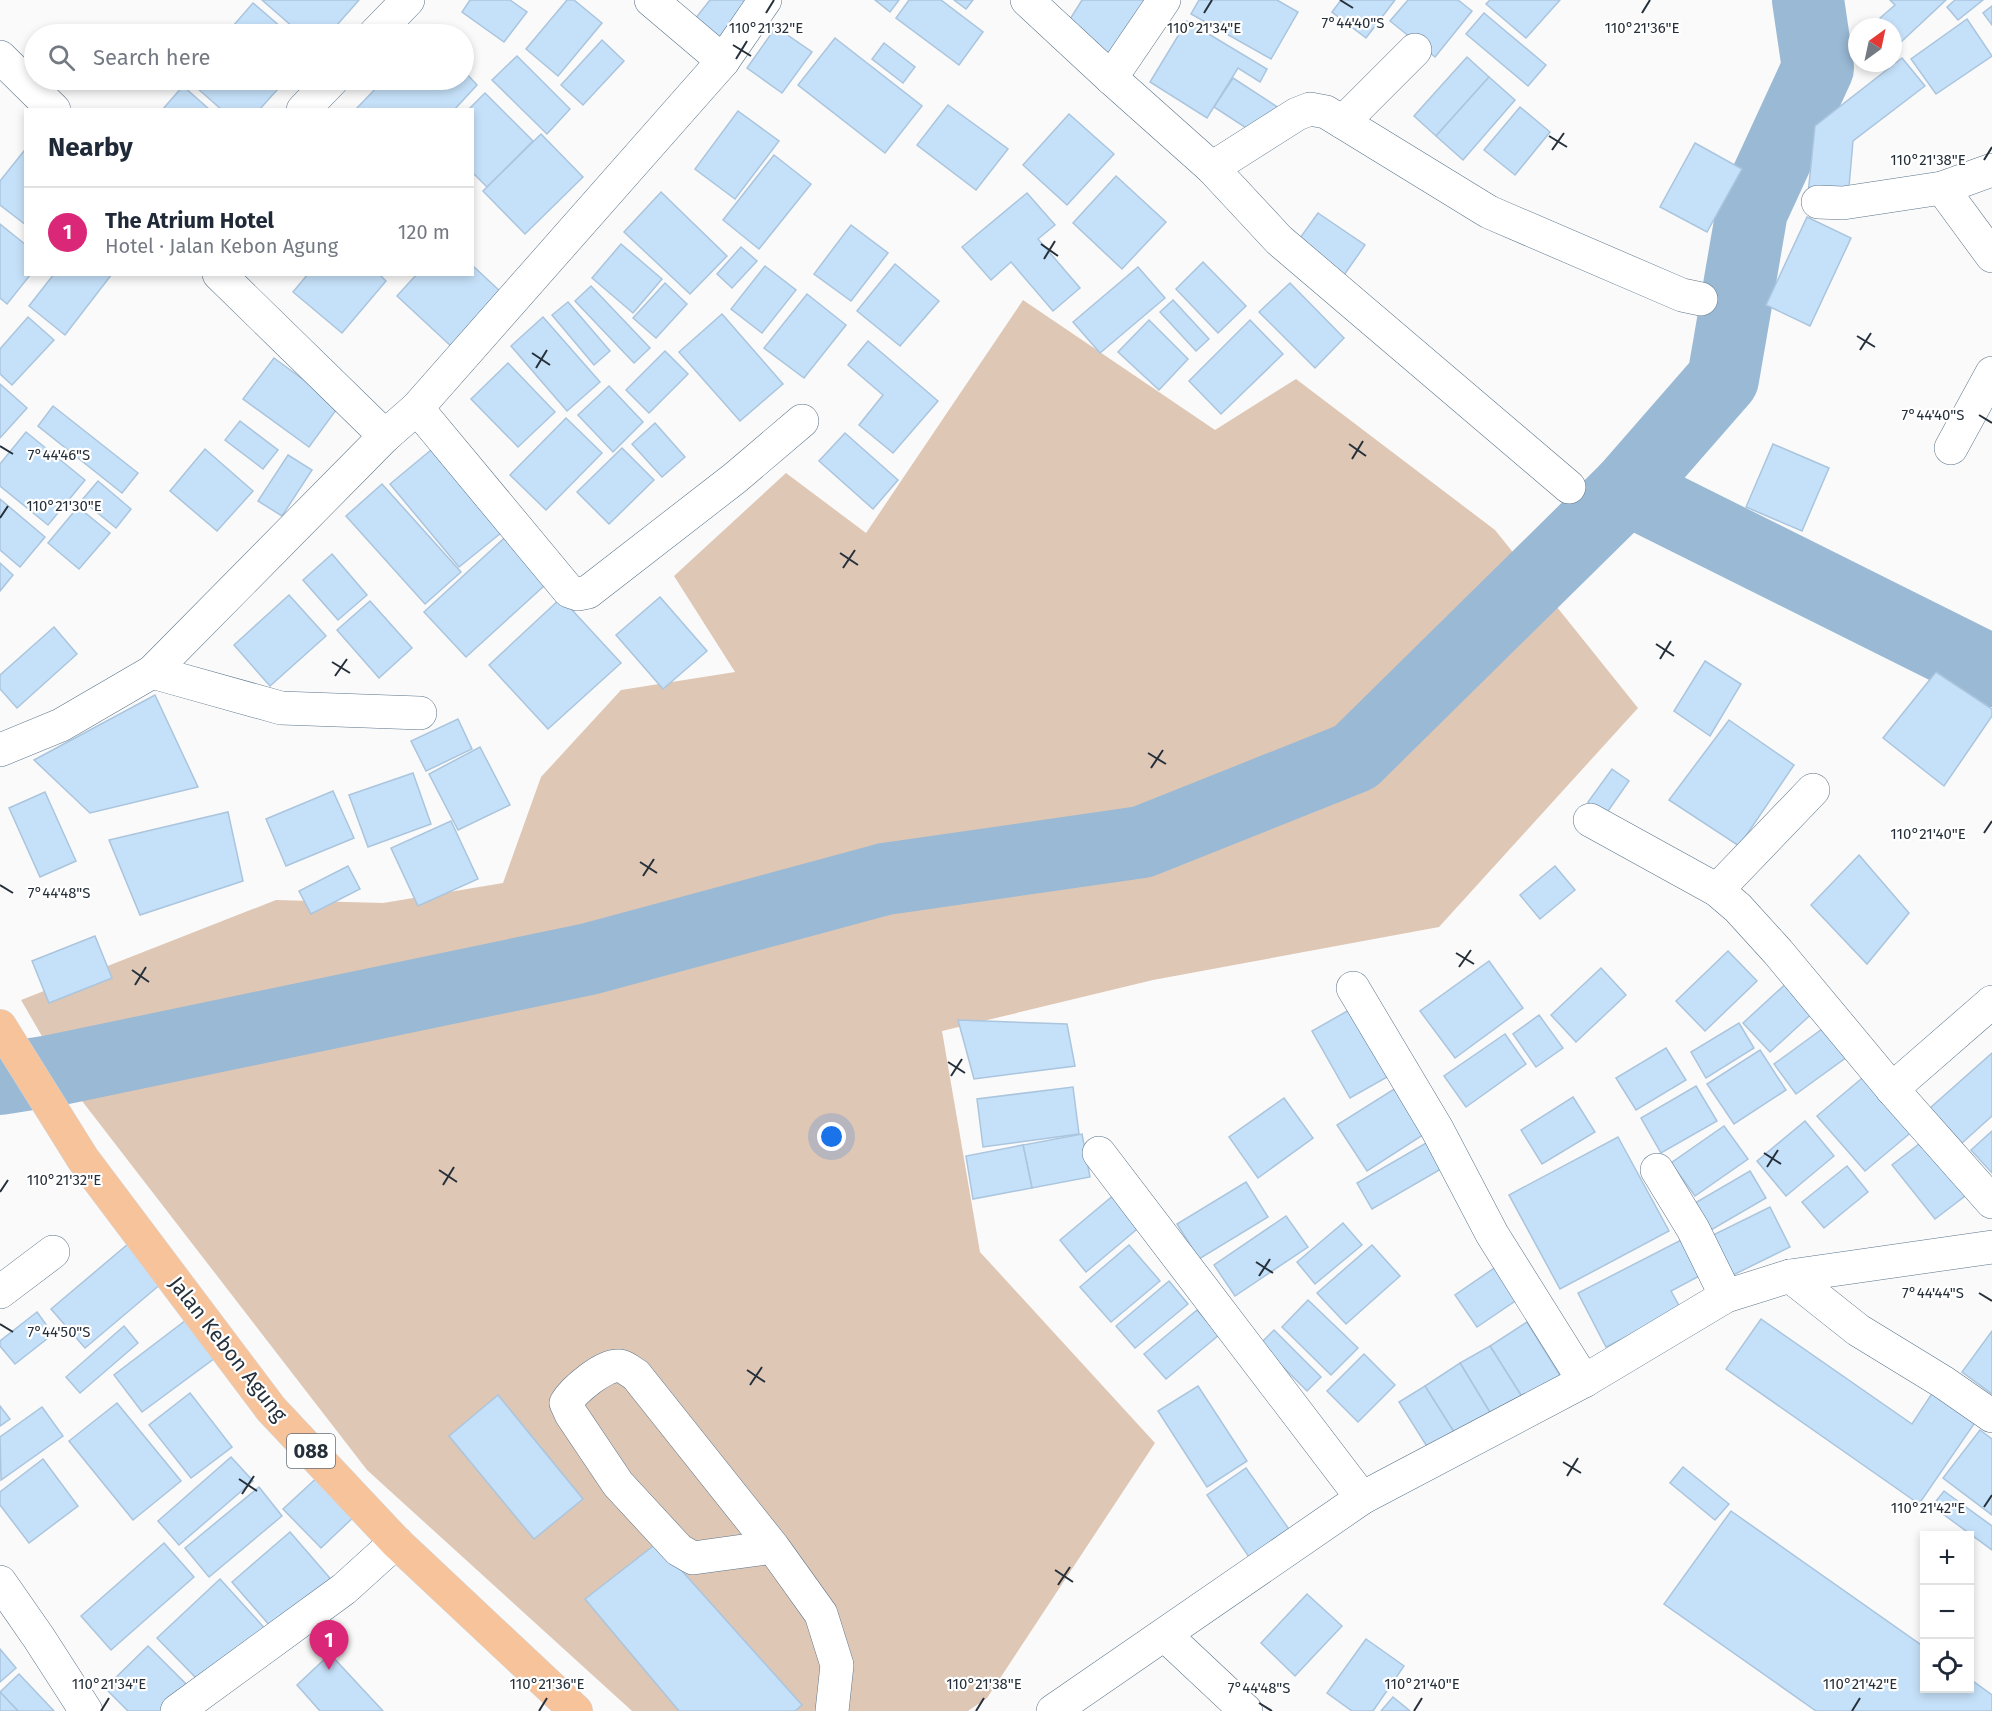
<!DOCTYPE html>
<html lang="en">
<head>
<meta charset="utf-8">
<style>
  body { margin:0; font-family:"Fira Sans",sans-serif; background:#f6f6f7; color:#1f2937 }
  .controls { position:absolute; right:18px; bottom:18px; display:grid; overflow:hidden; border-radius:0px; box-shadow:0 3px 9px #0003 }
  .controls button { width:54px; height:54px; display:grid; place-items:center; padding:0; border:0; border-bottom:2px solid #e0e1e3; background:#fff; color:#1f2937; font:30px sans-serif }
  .compass { position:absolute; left:1848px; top:18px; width:54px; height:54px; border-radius:50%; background:#fff; box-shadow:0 3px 9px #0003; rotate:33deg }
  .you { position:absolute; left:832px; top:1137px; width:21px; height:21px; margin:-15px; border:4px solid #fff; border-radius:50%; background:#1a73e8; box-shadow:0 0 0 9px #1a73e833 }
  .badge { display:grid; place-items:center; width:39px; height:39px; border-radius:50%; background:#db2777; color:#fff; font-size:20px; font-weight:700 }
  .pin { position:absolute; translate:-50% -50px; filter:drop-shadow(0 2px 3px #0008) }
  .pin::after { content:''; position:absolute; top:32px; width:21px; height:18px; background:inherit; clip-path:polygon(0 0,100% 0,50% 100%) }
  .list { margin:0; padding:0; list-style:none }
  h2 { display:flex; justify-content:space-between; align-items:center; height:78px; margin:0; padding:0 24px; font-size:26px }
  h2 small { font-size:20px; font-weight:400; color:#747a83 }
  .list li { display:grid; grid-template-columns:39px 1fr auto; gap:18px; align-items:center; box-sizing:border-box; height:90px; padding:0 24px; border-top:2px solid #e0e1e3 }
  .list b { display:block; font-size:22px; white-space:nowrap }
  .list p { margin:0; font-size:20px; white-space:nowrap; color:#747a83 }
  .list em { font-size:20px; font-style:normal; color:#747a83 }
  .icon { flex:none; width:33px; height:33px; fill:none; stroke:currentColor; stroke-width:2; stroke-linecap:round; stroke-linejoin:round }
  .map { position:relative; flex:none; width:1992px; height:1711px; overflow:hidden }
  .search { position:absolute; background:#fff; box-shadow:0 3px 9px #0003; left:24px; top:24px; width:450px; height:66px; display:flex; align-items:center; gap:15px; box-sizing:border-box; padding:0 21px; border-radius:33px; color:#747a83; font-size:22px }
  .panel { position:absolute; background:#fff; box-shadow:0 3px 9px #0003; left:24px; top:108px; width:450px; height:168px; border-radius:0px }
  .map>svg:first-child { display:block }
</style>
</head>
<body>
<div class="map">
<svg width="1992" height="1711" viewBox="0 0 1992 1711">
  <rect width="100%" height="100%" fill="#fafafa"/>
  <g fill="#dfc7b5">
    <polygon points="1023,300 1215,430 1296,379 1495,530 1638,708 1439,927 1153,980 942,1031 980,1252 1155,1443 987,1698 968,1711 632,1711 367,1470 72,1088 21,1000 276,900 383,903 503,883 541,777 621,690 735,672 674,576 786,473 866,533"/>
    <polygon points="0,1026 38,1087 0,1098"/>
  </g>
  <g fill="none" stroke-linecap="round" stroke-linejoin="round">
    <g stroke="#9ab9d5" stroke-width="72">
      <polyline points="1627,489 1723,379 1752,211 1818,68 1808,0"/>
      <polyline points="0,1079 51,1071 589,959 885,879 1142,842 1355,757 1627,489 1992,671"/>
    </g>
  </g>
  <g fill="#c5e1f9" stroke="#aac5dd" stroke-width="1.5">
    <polygon points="262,0 359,0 329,34 301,34"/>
    <polygon points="470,0 510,0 527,12 504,42 462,12"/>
    <polygon points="567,0 574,0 602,23 558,76 526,49"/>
    <polygon points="710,0 762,0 724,49 691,24"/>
    <polygon points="875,0 899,0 890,12"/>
    <polygon points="909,0 941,0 983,32 959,65 896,18"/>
    <polygon points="954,0 973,0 966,9"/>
    <polygon points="1082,0 1158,0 1120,61 1065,27"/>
    <polygon points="1199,0 1277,0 1298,12 1271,59 1191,14"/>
    <polygon points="1341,0 1395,0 1366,38 1332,12"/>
    <polygon points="1408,0 1458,0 1472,11 1435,57 1390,21"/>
    <polygon points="1490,0 1560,0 1526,38 1486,4"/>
    <polygon points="1890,0 1946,0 1901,42 1893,33 1893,27 1888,27 1880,18 1895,5"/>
    <polygon points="1955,0 1983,0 1958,20 1947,7"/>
    <polygon points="253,3 289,34 226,34"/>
    <polygon points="1992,6 1992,25 1983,13"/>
    <polygon points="1484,13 1546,65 1528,86 1466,34"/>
    <polygon points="1967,19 1992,56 1936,94 1911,59"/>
    <polygon points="1187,21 1267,69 1260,82 1238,68 1207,118 1150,82"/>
    <polygon points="776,27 812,52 782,93 747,68"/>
    <polygon points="835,38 922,106 885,153 798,85"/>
    <polygon points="602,40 624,61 583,105 561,85"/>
    <polygon points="884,43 915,67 903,83 872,59"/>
    <polygon points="517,56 570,109 547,134 492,80"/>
    <polygon points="1467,57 1489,77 1436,136 1414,116"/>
    <polygon points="1902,58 1925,86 1853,141 1848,198 1808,194 1815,126"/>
    <polygon points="464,71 477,85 454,110 355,110 384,80 464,80"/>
    <polygon points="1489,77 1515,100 1463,160 1436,136"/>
    <polygon points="1233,78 1279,108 1260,137 1214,107"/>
    <polygon points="188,80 286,80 259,110 222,110"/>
    <polygon points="183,86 210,110 162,110"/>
    <polygon points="485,93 533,141 487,187 472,172 472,110 468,110"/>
    <polygon points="948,105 1008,149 976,190 917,145"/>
    <polygon points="1520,107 1550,132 1515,175 1484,150"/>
    <polygon points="738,111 779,141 735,199 695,169"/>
    <polygon points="1069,114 1114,154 1067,205 1023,165"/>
    <polygon points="541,134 583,177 525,234 483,191"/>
    <polygon points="1695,143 1742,169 1707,232 1660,207"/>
    <polygon points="24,151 26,152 26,225 0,205 0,181"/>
    <polygon points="774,155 811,184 759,249 723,220"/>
    <polygon points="1116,176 1166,222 1122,269 1073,223"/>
    <polygon points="661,192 727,256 690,294 624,232"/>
    <polygon points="1027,193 1055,225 1038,239 1080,288 1053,311 1011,262 991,280 962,247"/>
    <polygon points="1318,213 1365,245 1342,278 1295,245"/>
    <polygon points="1807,217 1851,238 1810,326 1766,305"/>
    <polygon points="0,224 26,245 26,274 31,274 7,304 0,298"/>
    <polygon points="851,225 888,253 851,301 814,274"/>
    <polygon points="621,244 662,279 633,313 592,278"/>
    <polygon points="741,247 757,261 732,288 717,274"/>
    <polygon points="1203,262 1246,306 1218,333 1176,289"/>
    <polygon points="895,264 939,301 900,346 857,311"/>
    <polygon points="472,265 503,294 453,348 397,296 417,274 472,274"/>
    <polygon points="765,266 796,290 762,333 731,309"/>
    <polygon points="1138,267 1165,298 1100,353 1073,322"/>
    <polygon points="54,274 112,274 65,335 29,306"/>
    <polygon points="308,274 379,274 386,281 342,333 293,292"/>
    <polygon points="665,283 687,304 656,338 633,318"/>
    <polygon points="1290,283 1344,338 1315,368 1259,312"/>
    <polygon points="591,286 650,348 634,363 575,301"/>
    <polygon points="807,294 846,325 804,378 764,348"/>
    <polygon points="1173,300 1209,339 1196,351 1160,312"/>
    <polygon points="568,302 610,351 594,365 552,315"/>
    <polygon points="722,314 783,384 740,421 679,352"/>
    <polygon points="28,317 54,340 12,385 0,374 0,349"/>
    <polygon points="543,317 600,382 567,411 511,346"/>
    <polygon points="1149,320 1188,359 1159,390 1118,352"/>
    <polygon points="1250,320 1283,354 1221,414 1189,381"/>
    <polygon points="868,341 938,401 893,453 859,425 883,395 848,365"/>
    <polygon points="665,351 688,374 649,413 626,390"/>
    <polygon points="274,358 339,406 309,447 243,399"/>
    <polygon points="508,363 555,412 518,447 471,399"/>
    <polygon points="0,384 27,408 0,438"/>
    <polygon points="609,386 643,422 613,452 578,415"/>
    <polygon points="53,406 138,473 122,493 38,426"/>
    <polygon points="566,418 602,453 546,510 510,475"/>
    <polygon points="240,421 278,450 263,469 225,440"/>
    <polygon points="655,423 685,457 662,477 632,444"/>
    <polygon points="26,432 85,480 48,525 0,486 0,464"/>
    <polygon points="845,433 898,480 873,509 819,461"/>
    <polygon points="1773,444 1829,468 1802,531 1746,507"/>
    <polygon points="622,448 654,480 609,524 577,492"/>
    <polygon points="205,449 253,491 217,531 170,491"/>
    <polygon points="431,450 501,533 459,567 390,484"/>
    <polygon points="288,455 312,470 282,516 258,501"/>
    <polygon points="98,481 131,509 116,528 82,500"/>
    <polygon points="382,484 461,572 425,604 346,516"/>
    <polygon points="0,499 45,537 20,567 0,550"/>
    <polygon points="78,507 110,533 79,569 48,543"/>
    <polygon points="513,530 555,576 466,657 424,612"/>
    <polygon points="332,554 367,595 338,620 303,580"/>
    <polygon points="0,563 13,575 0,591"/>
    <polygon points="289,595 326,636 270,686 234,645"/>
    <polygon points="660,597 707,651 663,689 616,635"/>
    <polygon points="561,598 621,663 548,729 489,665"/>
    <polygon points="370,601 412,648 379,678 337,630"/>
    <polygon points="54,627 77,654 17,708 0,689 0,675"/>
    <polygon points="1705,661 1741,684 1710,736 1674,711"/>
    <polygon points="1936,672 1992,709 1992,716 1944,786 1883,738"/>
    <polygon points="155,695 198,787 90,813 34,760"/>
    <polygon points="458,719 472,749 426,771 411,741"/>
    <polygon points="1729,720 1794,765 1739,846 1669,800"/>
    <polygon points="480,747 510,805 458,830 429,774"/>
    <polygon points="1612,769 1629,781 1606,814 1588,802"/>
    <polygon points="413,773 431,824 368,847 349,795"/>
    <polygon points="333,791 354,838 286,866 266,819"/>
    <polygon points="45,792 76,861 40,877 9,808"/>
    <polygon points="228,812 243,881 140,915 109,840"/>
    <polygon points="451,821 478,879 418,906 391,848"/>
    <polygon points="1859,855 1909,913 1867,964 1811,905"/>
    <polygon points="348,866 360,889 311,914 299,891"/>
    <polygon points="1555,866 1575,890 1540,919 1520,895"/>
    <polygon points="95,936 112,978 49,1003 32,961"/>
    <polygon points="1728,951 1757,981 1705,1031 1676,1001"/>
    <polygon points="1489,961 1523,1008 1455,1058 1420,1011"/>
    <polygon points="1601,968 1626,995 1576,1042 1551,1015"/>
    <polygon points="1791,979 1818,1008 1770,1052 1743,1023"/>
    <polygon points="1358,1005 1396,1072 1350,1098 1312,1031"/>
    <polygon points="1539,1015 1563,1048 1536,1067 1513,1034"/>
    <polygon points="958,1020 1067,1024 1075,1066 974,1079"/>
    <polygon points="1739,1023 1754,1048 1706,1078 1691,1052"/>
    <polygon points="1829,1024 1851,1054 1796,1094 1774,1064"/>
    <polygon points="1505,1034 1526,1064 1466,1107 1444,1076"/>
    <polygon points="1666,1048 1686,1080 1636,1110 1616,1078"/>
    <polygon points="1760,1050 1786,1090 1734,1124 1707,1084"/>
    <polygon points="1992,1053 1992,1116 1962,1143 1930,1108"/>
    <polygon points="1867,1074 1914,1130 1865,1171 1817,1116"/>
    <polygon points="1399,1086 1429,1131 1367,1171 1337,1125"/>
    <polygon points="1696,1086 1717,1121 1661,1153 1641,1118"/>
    <polygon points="1073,1087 1079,1134 983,1147 977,1099"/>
    <polygon points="1573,1097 1595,1132 1542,1164 1521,1130"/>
    <polygon points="1284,1098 1313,1138 1258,1178 1229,1137"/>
    <polygon points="1805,1121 1834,1156 1786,1196 1757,1161"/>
    <polygon points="1724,1126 1748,1159 1695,1196 1671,1163"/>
    <polygon points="1992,1131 1992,1173 1971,1150"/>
    <polygon points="1082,1134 1090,1177 1032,1188 1023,1145"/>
    <polygon points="1618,1137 1669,1231 1560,1289 1509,1195"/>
    <polygon points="1433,1139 1448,1165 1372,1209 1357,1183"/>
    <polygon points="1923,1141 1965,1196 1935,1219 1892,1165"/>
    <polygon points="1023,1145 1032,1188 973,1199 966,1156"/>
    <polygon points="1847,1166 1868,1192 1824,1228 1802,1202"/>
    <polygon points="1750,1171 1766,1198 1711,1230 1695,1203"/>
    <polygon points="1246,1182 1268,1217 1199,1259 1177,1224"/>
    <polygon points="1115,1194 1142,1225 1086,1272 1060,1240"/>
    <polygon points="1770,1207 1790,1247 1729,1277 1709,1237"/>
    <polygon points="1286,1216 1308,1247 1235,1296 1214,1265"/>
    <polygon points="1343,1223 1362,1245 1315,1284 1297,1262"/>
    <polygon points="1687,1237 1705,1273 1671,1291 1681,1309 1606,1347 1578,1293"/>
    <polygon points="128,1244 162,1283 85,1348 51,1309"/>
    <polygon points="1129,1245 1160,1281 1111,1322 1080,1287"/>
    <polygon points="1372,1245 1400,1276 1346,1324 1317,1293"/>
    <polygon points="1503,1262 1524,1295 1477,1327 1455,1295"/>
    <polygon points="1169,1281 1188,1304 1135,1348 1116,1326"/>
    <polygon points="1308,1300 1358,1348 1331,1375 1282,1327"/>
    <polygon points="1197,1310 1219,1335 1166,1379 1144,1354"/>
    <polygon points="37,1312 53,1334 15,1364 0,1346 0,1341"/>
    <polygon points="190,1317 219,1355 142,1412 114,1375"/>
    <polygon points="1761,1319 1912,1424 1933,1392 1976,1421 1919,1504 1726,1369"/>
    <polygon points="1527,1322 1561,1377 1524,1400 1490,1346"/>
    <polygon points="124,1326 138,1343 80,1393 66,1377"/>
    <polygon points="1274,1330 1321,1377 1307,1391 1260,1344"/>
    <polygon points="1992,1331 1992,1394 1962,1372"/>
    <polygon points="1490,1346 1524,1400 1494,1419 1460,1363"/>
    <polygon points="1364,1354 1395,1385 1358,1422 1327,1391"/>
    <polygon points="1460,1363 1494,1419 1459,1440 1425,1386"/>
    <polygon points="1198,1386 1247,1461 1207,1487 1158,1411"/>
    <polygon points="1425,1386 1459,1440 1433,1456 1399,1402"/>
    <polygon points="190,1393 232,1447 191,1478 149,1425"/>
    <polygon points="498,1395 583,1499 534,1539 449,1436"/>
    <polygon points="117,1403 181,1481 133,1520 69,1441"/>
    <polygon points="0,1406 10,1419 0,1426"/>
    <polygon points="42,1407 63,1436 1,1480 0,1437"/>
    <polygon points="1980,1430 1992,1439 1992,1515 1943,1478"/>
    <polygon points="231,1457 253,1481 179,1545 158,1521"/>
    <polygon points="43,1459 78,1506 29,1543 0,1505 0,1492"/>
    <polygon points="1683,1467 1729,1504 1715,1520 1670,1483"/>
    <polygon points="1246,1468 1293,1535 1253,1563 1207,1495"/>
    <polygon points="322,1473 359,1512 321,1548 283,1509"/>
    <polygon points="259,1487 282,1516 209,1577 185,1548"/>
    <polygon points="1944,1491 1992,1526 1992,1550 1932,1506"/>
    <polygon points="1731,1511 1924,1647 1924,1688 1970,1688 1970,1679 1992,1695 1992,1711 1816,1711 1664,1604"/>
    <polygon points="290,1532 335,1584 277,1634 232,1582"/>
    <polygon points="164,1543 194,1577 111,1650 81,1616"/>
    <polygon points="657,1543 802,1705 795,1711 679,1711 585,1599"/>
    <polygon points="220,1579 269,1633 197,1679 157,1638"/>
    <polygon points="1307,1594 1342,1626 1295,1676 1261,1643"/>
    <polygon points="1366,1639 1404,1666 1373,1711 1352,1711 1327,1693"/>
    <polygon points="148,1646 192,1690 160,1711 128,1711 105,1688"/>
    <polygon points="0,1649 16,1668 0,1682"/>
    <polygon points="330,1654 383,1711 320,1711 297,1685"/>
    <polygon points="19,1674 54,1711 18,1711 0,1692"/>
    <polygon points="0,1692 18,1711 0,1711"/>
    <polygon points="1393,1697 1410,1711 1381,1711"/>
  </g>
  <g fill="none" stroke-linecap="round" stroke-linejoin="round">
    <defs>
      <g id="minor">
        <polyline points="651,0 723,61"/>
        <polyline points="1027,0 1111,78 1212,168 1279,240 1569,487"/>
        <polyline points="375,34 408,0"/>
        <polyline points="0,57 54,110"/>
        <polyline points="1111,78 1164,0"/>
        <polyline points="303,110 332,80"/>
        <polyline points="1343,122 1415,50"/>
        <polyline points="1212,168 1297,114 1310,109 1326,112 1489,212 1682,295 1701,299"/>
        <polyline points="1942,188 1992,256"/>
        <polyline points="1818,202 1843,203 1942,188 1992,170"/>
        <polyline points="219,274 385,436"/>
        <polyline points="417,408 569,591 578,594 588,592 735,478 802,421"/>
        <polyline points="1951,448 1992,373"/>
        <polyline points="152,672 281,708 420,713"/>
        <polyline points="0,750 61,725 152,672 385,436 417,408 723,61 765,0"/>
        <polyline points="1590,820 1717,890 1738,908 1778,952 1892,1089 1992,1202"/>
        <polyline points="1717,890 1813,790"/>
        <polyline points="1353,988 1437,1129 1492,1234 1584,1381"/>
        <polyline points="1892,1089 1992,1002"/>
        <polyline points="1099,1153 1362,1498"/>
        <polyline points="1657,1170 1693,1229 1726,1296"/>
        <polyline points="1790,1276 1858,1330 1943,1382 1992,1416"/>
        <polyline points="0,1292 53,1252"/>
        <path d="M773,1547L693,1558L679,1550L618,1484L571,1414L566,1403C573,1391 604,1364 619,1366C624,1366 631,1372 636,1375L773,1547L821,1614L837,1665L832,1711"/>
        <polyline points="0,1582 39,1638 86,1711"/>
        <polyline points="1165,1635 1246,1711"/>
        <polyline points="177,1711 344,1589 396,1542"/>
        <polyline points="1053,1711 1362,1498 1584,1381 1726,1296 1790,1276 1992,1247"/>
      </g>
      <polyline id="major" points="0,1026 83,1159 271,1409 396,1542 576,1711"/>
    </defs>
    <use href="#minor" stroke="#5b7489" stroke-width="34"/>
    <use href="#major" stroke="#d4d6d8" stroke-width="34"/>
    <use href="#minor" stroke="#fff" stroke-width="33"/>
    <use href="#major" stroke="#f6c39b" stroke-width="33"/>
  </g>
  <path fill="none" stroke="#26303a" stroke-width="2" d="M1340,0L1353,8M766,13L774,0M1204,13L1212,0M1642,13L1650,0M733,45L751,56M736,59L747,41M1549,136L1567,147M1552,150L1564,133M1984,160L1992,147M1041,244L1058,256M1044,259L1055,241M1857,336L1875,347M1860,350L1871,333M532,353L550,365M536,368L547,350M1979,415L1992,423M1349,444L1366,456M0,446L13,454M1352,459L1363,441M0,518L8,506M840,553L858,565M843,568L855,550M1656,644L1674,656M1660,659L1671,641M332,662L350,673M335,676L347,659M1148,753L1166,764M1151,768L1163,750M1984,833L1992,821M640,862L657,873M643,876L654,859M0,885L13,893M1456,953L1474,964M1459,967L1471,950M132,970L149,982M135,985L146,967M948,1062L965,1073M951,1076L962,1059M1764,1153L1781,1164M1767,1167L1778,1150M439,1170L457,1182M443,1185L454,1167M0,1192L8,1180M1256,1262L1273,1273M1259,1276L1270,1259M1979,1293L1992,1301M0,1324L13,1332M747,1370L765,1382M750,1385L762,1367M1563,1462L1581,1473M1567,1476L1578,1458M239,1479L257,1491M242,1494L254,1476M1984,1507L1992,1495M1055,1570L1073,1582M1058,1585L1070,1567M1259,1703L1272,1711M101,1711L109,1698M539,1711L547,1698M976,1711L984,1698M1414,1711L1422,1698M1852,1711L1860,1698"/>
  <g text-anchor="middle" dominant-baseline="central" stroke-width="4.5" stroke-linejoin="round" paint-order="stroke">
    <rect fill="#fff" stroke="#676e75" stroke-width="1.5" x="287" y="1434" width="48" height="34" rx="4.5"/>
    <g font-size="20" font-weight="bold" fill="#26303a">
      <text x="311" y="1451">088</text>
    </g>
    <g font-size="21" fill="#26303a" stroke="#fff">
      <text transform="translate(228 1349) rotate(52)">Jalan Kebon Agung</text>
    </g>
  </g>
  <g font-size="15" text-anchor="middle" fill="#26303a" stroke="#fff" stroke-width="4.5" stroke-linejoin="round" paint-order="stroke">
    <text x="1353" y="28">7°44'40"S</text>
    <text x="1642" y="33">110°21'36"E</text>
    <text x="766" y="33">110°21'32"E</text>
    <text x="1204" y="33">110°21'34"E</text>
    <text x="1928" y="165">110°21'38"E</text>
    <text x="1933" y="420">7°44'40"S</text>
    <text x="59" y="460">7°44'46"S</text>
    <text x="64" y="511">110°21'30"E</text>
    <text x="1928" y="839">110°21'40"E</text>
    <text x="59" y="898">7°44'48"S</text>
    <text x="64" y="1185">110°21'32"E</text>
    <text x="1933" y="1298">7°44'44"S</text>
    <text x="59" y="1337">7°44'50"S</text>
    <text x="1928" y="1513">110°21'42"E</text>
    <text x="109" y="1689">110°21'34"E</text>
    <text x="547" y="1689">110°21'36"E</text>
    <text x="984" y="1689">110°21'38"E</text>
    <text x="1422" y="1689">110°21'40"E</text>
    <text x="1860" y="1689">110°21'42"E</text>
    <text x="1259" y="1693">7°44'48"S</text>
  </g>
</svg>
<div class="controls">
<button>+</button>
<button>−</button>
<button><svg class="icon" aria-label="locate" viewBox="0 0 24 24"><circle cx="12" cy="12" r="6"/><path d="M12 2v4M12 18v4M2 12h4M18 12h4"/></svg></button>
</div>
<svg class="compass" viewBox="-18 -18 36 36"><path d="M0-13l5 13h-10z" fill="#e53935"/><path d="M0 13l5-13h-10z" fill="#747a83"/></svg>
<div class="you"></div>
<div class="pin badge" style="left:329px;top:1670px">1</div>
<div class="search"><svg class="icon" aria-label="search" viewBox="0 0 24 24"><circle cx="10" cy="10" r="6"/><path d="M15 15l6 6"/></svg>Search here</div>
<section class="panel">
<h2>Nearby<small></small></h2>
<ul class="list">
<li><span class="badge">1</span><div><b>The Atrium Hotel</b><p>Hotel · Jalan Kebon Agung</p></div><em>120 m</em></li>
</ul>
</section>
</div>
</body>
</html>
